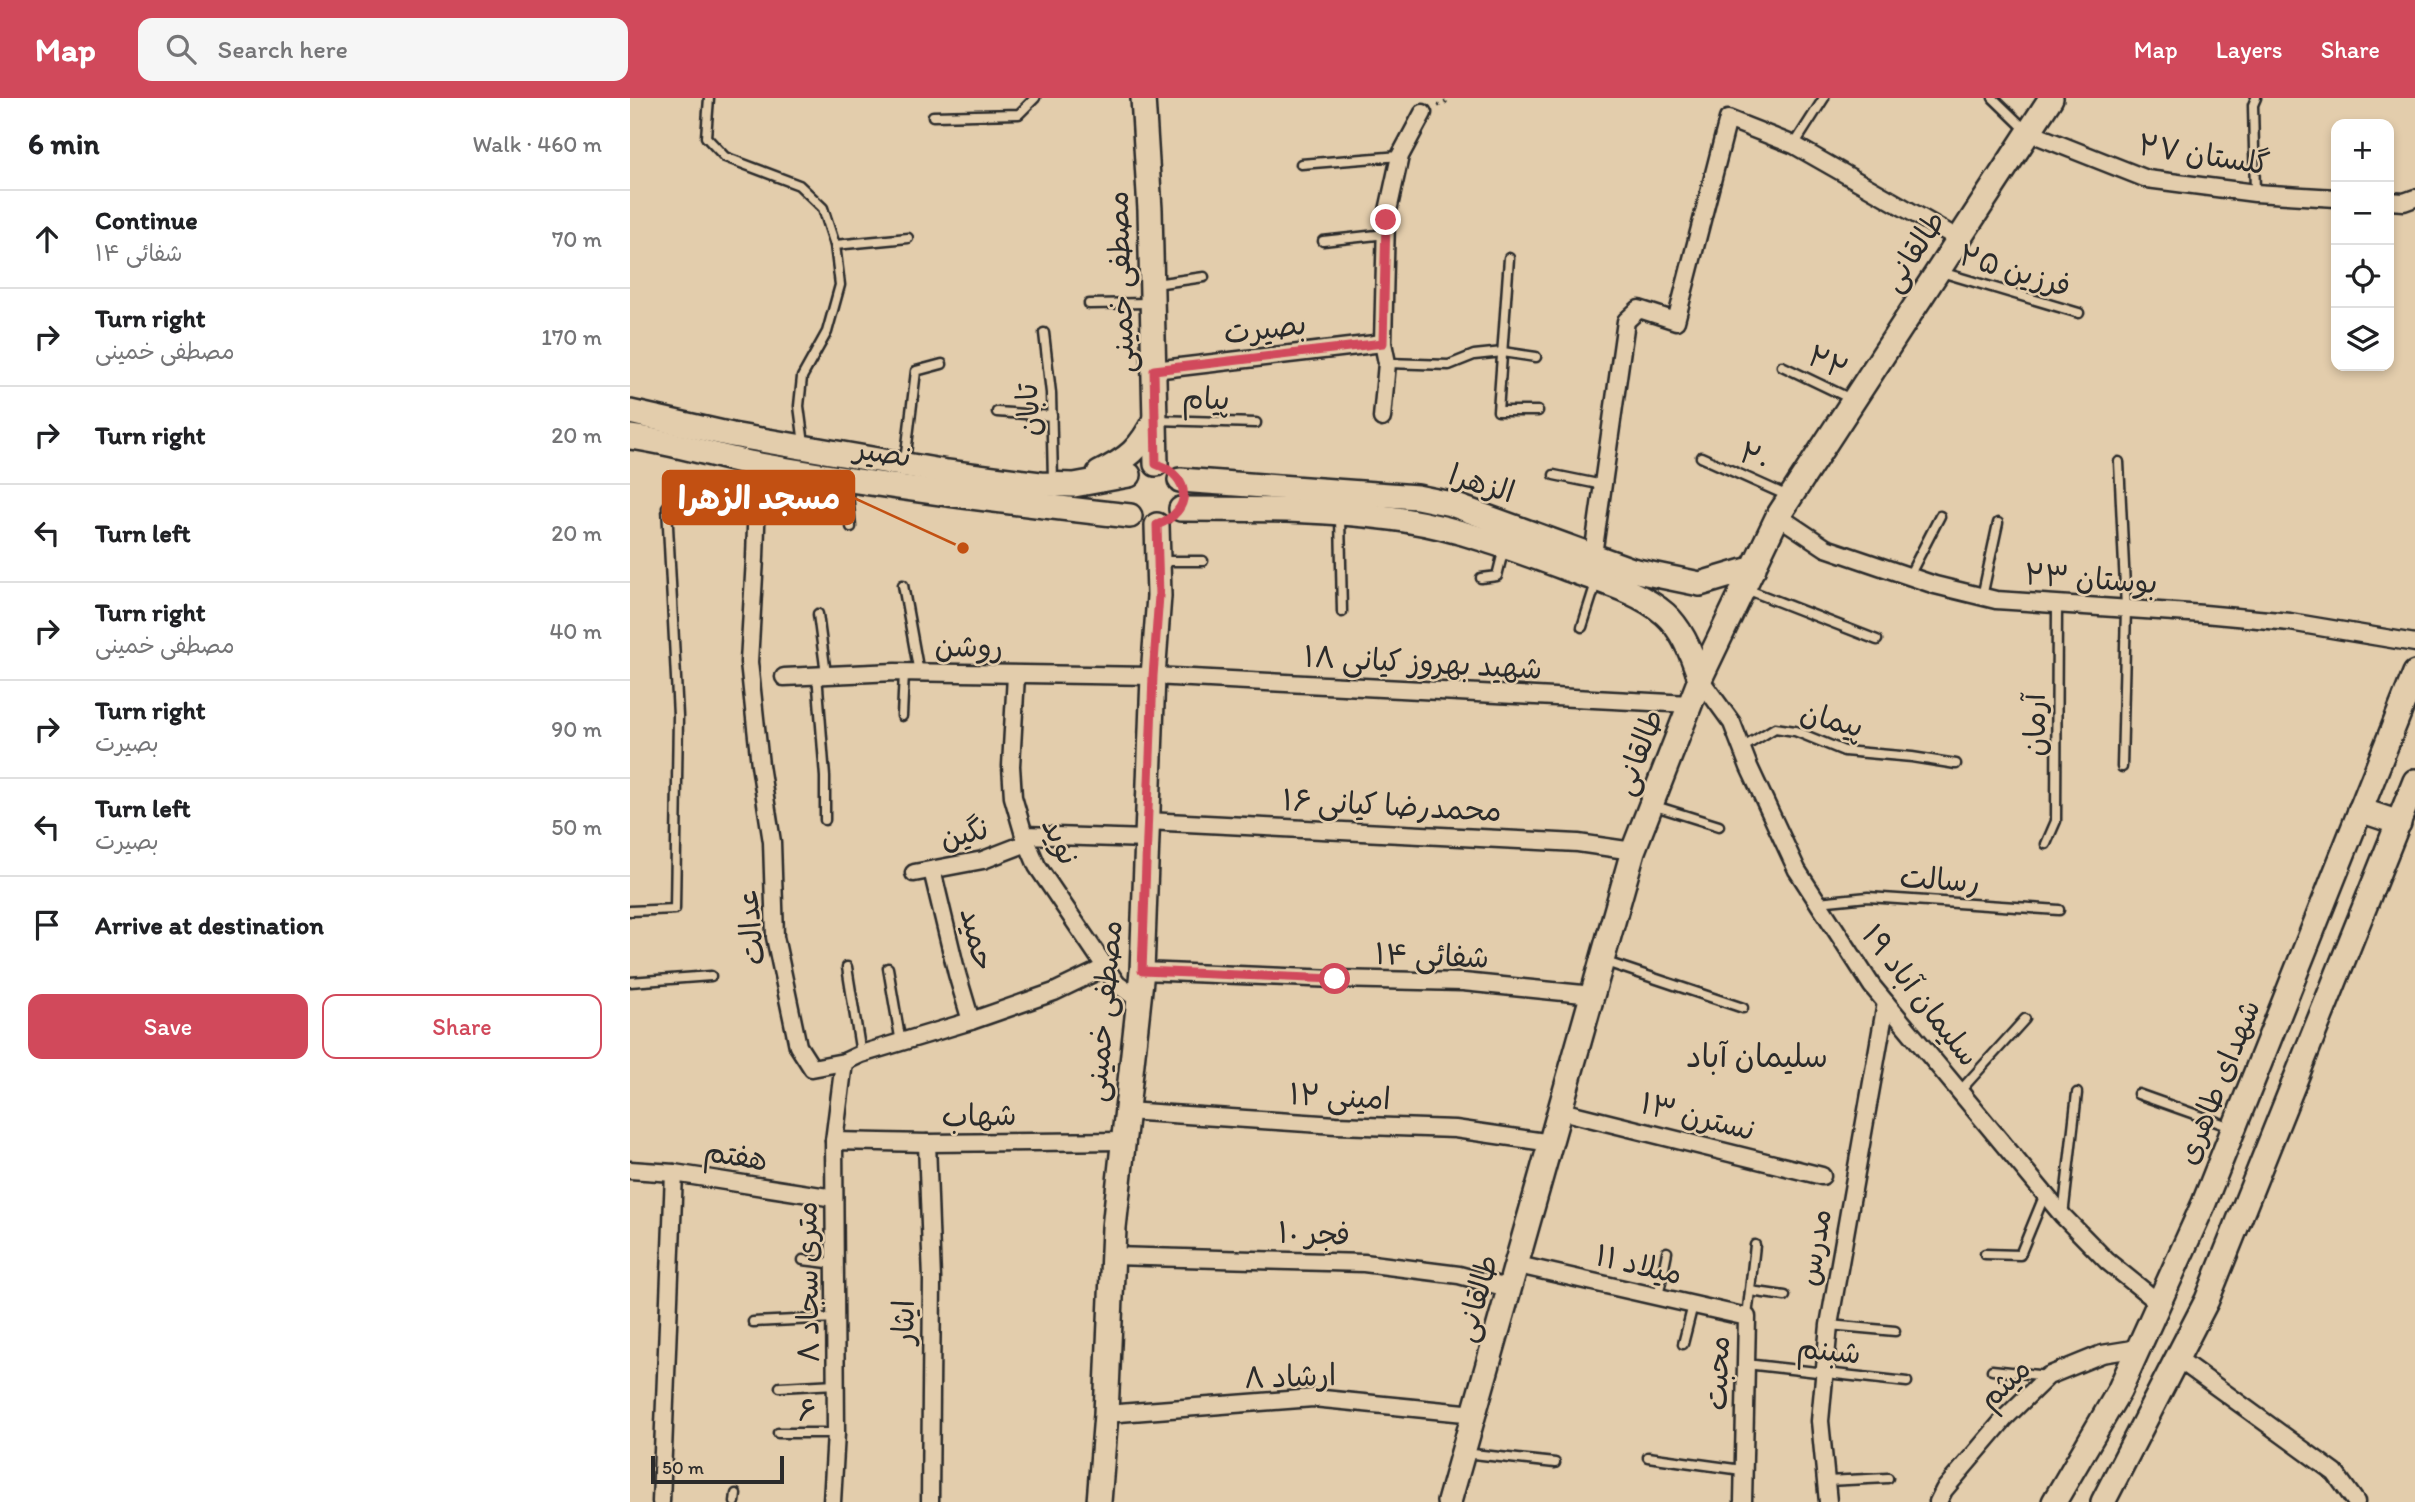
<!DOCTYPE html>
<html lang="en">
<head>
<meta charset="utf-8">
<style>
  body { margin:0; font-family:Itim,"Playpen Sans Arabic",sans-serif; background:#f6f6f6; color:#202124 }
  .controls { position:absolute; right:21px; top:21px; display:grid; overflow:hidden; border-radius:14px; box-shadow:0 4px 10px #0003 }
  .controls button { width:63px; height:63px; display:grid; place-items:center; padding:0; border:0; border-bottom:2px solid #e0e0e0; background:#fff; color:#202124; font:35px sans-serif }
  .scale { position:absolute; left:21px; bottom:18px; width:133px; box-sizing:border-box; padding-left:7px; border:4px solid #2b2b2b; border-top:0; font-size:19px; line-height:24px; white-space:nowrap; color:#2b2b2b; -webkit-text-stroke:5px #e3cdac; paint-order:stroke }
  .stop { position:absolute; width:21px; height:21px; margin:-16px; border:5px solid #d1495b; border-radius:50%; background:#fff }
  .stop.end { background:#d1495b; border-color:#fff; box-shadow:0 2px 7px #0008 }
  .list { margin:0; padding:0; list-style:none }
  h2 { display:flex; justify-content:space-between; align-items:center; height:91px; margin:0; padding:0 28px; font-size:30px }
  h2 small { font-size:23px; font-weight:400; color:#757577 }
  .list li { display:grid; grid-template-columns:46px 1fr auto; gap:21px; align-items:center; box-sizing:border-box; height:98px; padding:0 28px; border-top:2px solid #e0e0e0 }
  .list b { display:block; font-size:26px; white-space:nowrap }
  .list p { margin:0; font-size:23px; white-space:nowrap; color:#757577 }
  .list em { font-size:23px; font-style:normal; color:#757577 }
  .actions { display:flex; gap:14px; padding:21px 28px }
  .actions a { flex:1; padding:16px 0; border:2px solid #d1495b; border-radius:14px; text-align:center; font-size:24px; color:#d1495b }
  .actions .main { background:#d1495b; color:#fff }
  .icon { flex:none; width:38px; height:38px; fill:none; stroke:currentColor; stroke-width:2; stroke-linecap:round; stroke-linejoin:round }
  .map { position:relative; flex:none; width:1785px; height:1404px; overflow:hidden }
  header { display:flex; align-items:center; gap:42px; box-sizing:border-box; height:98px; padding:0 35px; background:#d1495b; color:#fff }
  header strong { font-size:33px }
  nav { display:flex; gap:38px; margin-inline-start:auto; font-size:24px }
  .search { width:490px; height:63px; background:#f6f6f6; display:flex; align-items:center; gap:18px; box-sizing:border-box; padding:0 24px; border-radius:14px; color:#757577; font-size:26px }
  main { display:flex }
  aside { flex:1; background:#fff }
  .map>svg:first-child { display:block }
</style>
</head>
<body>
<header>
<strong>Map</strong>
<div class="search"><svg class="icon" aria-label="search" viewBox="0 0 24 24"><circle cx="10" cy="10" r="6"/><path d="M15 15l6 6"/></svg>Search here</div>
<nav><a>Map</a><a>Layers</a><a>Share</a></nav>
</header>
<main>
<aside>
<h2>6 min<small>Walk · 460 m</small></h2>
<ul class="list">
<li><svg class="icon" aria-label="ahead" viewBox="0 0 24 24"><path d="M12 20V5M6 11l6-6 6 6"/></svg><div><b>Continue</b><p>شفائی ۱۴</p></div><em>70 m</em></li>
<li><svg class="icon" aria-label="right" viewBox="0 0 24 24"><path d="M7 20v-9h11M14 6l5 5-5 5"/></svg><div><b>Turn right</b><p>مصطفی خمینی</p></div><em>170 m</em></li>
<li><svg class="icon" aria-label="right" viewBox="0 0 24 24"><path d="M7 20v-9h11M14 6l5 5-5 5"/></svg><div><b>Turn right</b></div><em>20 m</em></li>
<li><svg class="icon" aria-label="left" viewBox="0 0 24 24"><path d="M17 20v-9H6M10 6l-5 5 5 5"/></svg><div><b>Turn left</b></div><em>20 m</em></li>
<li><svg class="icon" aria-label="right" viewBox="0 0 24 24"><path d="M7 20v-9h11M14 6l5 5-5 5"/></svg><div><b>Turn right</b><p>مصطفی خمینی</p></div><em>40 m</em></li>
<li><svg class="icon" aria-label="right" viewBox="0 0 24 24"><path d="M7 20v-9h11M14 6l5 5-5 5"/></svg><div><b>Turn right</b><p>بصیرت</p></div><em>90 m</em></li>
<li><svg class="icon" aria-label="left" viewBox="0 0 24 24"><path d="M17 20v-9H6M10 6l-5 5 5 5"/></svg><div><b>Turn left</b><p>بصیرت</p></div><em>50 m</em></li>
<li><svg class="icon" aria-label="arrive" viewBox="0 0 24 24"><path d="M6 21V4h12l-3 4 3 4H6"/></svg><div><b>Arrive at destination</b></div></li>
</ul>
<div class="actions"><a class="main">Save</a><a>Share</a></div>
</aside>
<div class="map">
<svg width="1785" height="1404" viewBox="0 0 1785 1404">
  <rect width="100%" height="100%" fill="#e3cdac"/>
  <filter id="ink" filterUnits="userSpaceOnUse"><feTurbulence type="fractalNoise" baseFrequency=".0143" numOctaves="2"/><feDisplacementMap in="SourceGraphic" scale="14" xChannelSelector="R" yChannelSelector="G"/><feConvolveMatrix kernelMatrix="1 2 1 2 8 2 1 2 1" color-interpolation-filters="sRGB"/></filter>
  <g filter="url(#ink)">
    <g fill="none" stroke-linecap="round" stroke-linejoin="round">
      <defs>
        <g id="lane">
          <polyline points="79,0 76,39 95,59 169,87 193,110 205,147 210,187 197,234 172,279 169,308 174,346"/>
          <polyline points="1363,0 1396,32"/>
          <polyline points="303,18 389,16 405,0"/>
          <polyline points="1164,47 1194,0"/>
          <polyline points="671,66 770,58"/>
          <polyline points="1625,95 1623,7 1626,0"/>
          <polyline points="693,143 756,136"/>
          <polyline points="205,147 278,140"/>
          <polyline points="879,160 868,313 908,313"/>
          <polyline points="1311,174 1449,215"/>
          <polyline points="525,186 574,179"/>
          <polyline points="459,206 519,205"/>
          <polyline points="414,235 421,295 423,383"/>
          <polyline points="757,265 819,267 844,257 873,254 906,259"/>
          <polyline points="1152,268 1221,301"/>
          <polyline points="367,314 422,318"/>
          <polyline points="527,322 626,325"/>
          <polyline points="1071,359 1158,398"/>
          <polyline points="275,364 286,273 312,266"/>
          <polyline points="1489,364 1496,510 1492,669"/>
          <polyline points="924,377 973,387"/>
          <polyline points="217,383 221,429"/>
          <polyline points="710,419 712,514"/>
          <polyline points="532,463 573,463"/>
          <polyline points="1279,478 1310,418"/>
          <polyline points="851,480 867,478 874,450"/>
          <polyline points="273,487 289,575"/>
          <polyline points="1116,491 1247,542"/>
          <polyline points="1352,499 1368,425"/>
          <polyline points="188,516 196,576"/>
          <polyline points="952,529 966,485"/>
          <polyline points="187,576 195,679 195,722"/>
          <polyline points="272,618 274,575"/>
          <polyline points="1112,650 1145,630 1165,633 1214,653 1282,659 1326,666"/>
          <polyline points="1022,707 1089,728"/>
          <polyline points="1416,746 1426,723 1427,506"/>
          <polyline points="1188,804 1238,799 1429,812"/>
          <polyline points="0,813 45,811 48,618 37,409"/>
          <polyline points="973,863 1113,910"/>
          <polyline points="217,869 231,956"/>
          <polyline points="258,870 271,945"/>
          <polyline points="0,884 81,878"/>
          <polyline points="1330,993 1395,921"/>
          <polyline points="1508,996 1601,1029"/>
          <polyline points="1433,1118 1447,995"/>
          <polyline points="1355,1156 1390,1157 1415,1096"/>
          <polyline points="173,1162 206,1166"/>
          <polyline points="1120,1193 1155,1198"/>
          <polyline points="1028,1199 1037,1154"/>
          <polyline points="1117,1219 1125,1147"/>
          <polyline points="123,1224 206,1220"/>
          <polyline points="1199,1227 1265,1233"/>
          <polyline points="1053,1246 1063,1207"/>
          <polyline points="1116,1266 1277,1284"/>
          <polyline points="1362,1272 1418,1278"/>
          <polyline points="150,1289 206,1286"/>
          <polyline points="148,1335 206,1335"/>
          <polyline points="834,1355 925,1365"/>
          <polyline points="1018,1359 1112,1372"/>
          <polyline points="1197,1383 1258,1380"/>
          <polyline points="105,1404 106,1396"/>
        </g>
        <g id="street">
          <polyline points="1398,34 1517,81 1625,95 1706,100"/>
          <polyline points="1759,103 1774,104 1785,100"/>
          <polyline points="524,272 753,245"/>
          <polyline points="752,320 757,265 753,245 756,122 770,58 793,15"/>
          <polyline points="128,366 125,460 119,564 130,667 142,744 145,839 168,948 182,970 214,964 231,956 341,923 424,894 476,869"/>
          <polyline points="1148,418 1196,450 1305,487 1366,502 1574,516 1660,524 1785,545"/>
          <polyline points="963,457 996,223 1009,211 1046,223 1098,21 1164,47 1329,141"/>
          <polyline points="386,577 381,668 383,699 394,737 407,768 487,886 509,902"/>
          <polyline points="154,579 265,574 523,578 1060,606"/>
          <polyline points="1070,581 1102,625 1119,669 1167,772 1242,888 1433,1118 1477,1163 1529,1205"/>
          <polyline points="517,723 948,745 1003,753"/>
          <polyline points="394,737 517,741"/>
          <polyline points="302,772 327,876 341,923"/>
          <polyline points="284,775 353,762 397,745"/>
          <polyline points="512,873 705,881 833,884 963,897"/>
          <polyline points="496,1013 706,1027 825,1031 922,1045"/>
          <polyline points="931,1013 1192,1078"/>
          <polyline points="204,1043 297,1045 494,1043"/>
          <polyline points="297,1045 302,1182 300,1404"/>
          <polyline points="0,1072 44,1075 204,1100"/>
          <polyline points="483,1158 734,1165 829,1177 881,1191"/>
          <polyline points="888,1167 1117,1219 1113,1404"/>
          <polyline points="1547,1260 1705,1375 1726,1404"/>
          <polyline points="476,1316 683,1300 845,1316"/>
          <polyline points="31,1404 44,1075"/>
          <polyline points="202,1404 206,1335 204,1043 214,964"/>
          <polyline points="1198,1404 1190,1323 1199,1227 1256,905"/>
          <polyline points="1308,1404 1314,1392 1375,1320 1418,1278 1472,1256 1509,1250"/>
        </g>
        <g id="secondary">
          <polyline points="513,0 520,112 526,366"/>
          <polyline points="0,314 102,337 317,374 410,386 444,387 499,377"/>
          <path d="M0,339C44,344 86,359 130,367C253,389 376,404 500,418"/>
          <path d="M469,375C498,361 510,351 525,321"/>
          <polyline points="550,382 787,399 821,406 1002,472 1031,478 1070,486 1124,470"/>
          <path d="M551,411C625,411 701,411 774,422C832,431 889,453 943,473C973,484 1010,494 1035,516C1053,532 1063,558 1070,581"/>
          <polyline points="1730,712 1769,725"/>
          <polyline points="469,1404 476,1316 484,1130 512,873 523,578 529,498 527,427"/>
          <polyline points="819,1404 1003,753 1070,581 1148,418 1421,0"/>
          <polyline points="1424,1404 1489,1293 1574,1105 1785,575"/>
          <polyline points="1473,1404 1577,1202 1785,683"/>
        </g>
      </defs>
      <use href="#lane" stroke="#2b2b2b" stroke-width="13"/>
      <use href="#street" stroke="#2b2b2b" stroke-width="21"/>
      <use href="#secondary" stroke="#2b2b2b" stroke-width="28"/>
      <polyline stroke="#2b2b2b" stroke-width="3.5" stroke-dasharray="2 5" stroke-linecap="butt" points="808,8 816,4 814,0"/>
      <use href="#lane" stroke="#e3cdac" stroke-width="8"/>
      <use href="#street" stroke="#e3cdac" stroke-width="16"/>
      <use href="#secondary" stroke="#e3cdac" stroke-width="23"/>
    </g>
  </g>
  <g fill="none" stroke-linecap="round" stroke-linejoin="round" filter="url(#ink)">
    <path stroke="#d1495b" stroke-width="9" d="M705,881L512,873L523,578L529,498L527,427C563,413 562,379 526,366L524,272L753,245L756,122"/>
  </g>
  <g text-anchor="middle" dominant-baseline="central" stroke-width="5" stroke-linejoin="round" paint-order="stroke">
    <g font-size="30" fill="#2b2b2b" stroke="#e3cdac">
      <text transform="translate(1574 56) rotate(9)">گلستان ۲۷</text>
      <text transform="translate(1283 153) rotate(-57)">طالقانی</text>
      <text transform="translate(1385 172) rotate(17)">فرزین ۲۵</text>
      <text transform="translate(490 184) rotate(-92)">مصطفی خمینی</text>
      <text transform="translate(635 230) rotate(-7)">بصیرت</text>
      <text transform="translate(1198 264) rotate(26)">۲۲</text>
      <text transform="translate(576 300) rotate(2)">پیام</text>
      <text transform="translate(398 312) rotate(-94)">تابان</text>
      <text transform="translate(253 354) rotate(9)">نصیر</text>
      <text transform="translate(1125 358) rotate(24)">۲۰</text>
      <text transform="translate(852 385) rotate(17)">الزهرا</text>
      <text transform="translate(1461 480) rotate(4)">بوستان ۲۳</text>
      <text transform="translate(339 548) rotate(1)">روشن</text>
      <text transform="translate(793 564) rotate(3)">شهید بهروز کیانی ۱۸</text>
      <text transform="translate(1202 621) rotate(15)">پیمان</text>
      <text transform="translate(1404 627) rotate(-90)">آرمان</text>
      <text transform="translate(1008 654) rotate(-69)">طالقانی</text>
      <text transform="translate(762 707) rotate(3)">محمدرضا کیانی ۱۶</text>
      <text transform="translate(334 735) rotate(-14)">نگین</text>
      <text transform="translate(431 743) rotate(65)">نوید</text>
      <text transform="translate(1310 781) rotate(4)">رسالت</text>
      <text transform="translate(120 829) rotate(-96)">عدالت</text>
      <text transform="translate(348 841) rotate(76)">حمید</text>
      <text transform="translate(802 857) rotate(2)">شفائی ۱۴</text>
      <text transform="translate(1291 897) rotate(52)">سلیمان آباد ۱۹</text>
      <text transform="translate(473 913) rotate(-85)">مصطفی خمینی</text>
      <text transform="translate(1588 984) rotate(-68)">شهدای طاهری</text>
      <text transform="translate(710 998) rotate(3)">امینی ۱۲</text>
      <text transform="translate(349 1017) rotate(-1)">شهاب</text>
      <text transform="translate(1068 1018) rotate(14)">نسترن ۱۳</text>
      <text transform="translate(106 1057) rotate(9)">هفتم</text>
      <text transform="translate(684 1135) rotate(2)">فجر ۱۰</text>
      <text transform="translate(1184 1149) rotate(-80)">مدرس</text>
      <text transform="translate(1009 1166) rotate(13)">میلاد ۱۱</text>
      <text transform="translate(177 1184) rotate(-91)">۸ متری سجاد</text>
      <text transform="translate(846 1200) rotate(-74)">طالقانی</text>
      <text transform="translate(273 1224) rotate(-89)">ایثار</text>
      <text transform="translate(1199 1252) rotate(6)">شبنم</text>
      <text transform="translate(1087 1275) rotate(-88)">محبت</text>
      <text transform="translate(660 1278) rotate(-2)">ارشاد ۸</text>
      <text transform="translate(1374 1285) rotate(-44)">میثم</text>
      <text x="177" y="1312">۶</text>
    </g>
    <g font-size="32" fill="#2b2b2b" stroke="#e3cdac">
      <text x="1127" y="958">سلیمان آباد</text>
    </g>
  </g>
  <path fill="none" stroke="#c25012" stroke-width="2.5" d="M333 450L224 400"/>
  <circle fill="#c25012" stroke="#e3cdac" stroke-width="2.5" cx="333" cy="450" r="7"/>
  <rect fill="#c25012" stroke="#c25012" stroke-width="2.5" x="33" y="373" width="191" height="53" rx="7"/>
  <g font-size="32" text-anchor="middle" font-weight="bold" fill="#fff">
    <text x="129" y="411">مسجد الزهرا</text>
  </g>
</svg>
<div class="controls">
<button>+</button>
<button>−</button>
<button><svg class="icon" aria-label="locate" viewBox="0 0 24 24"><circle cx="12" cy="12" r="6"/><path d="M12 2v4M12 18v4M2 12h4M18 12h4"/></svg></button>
<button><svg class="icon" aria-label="layers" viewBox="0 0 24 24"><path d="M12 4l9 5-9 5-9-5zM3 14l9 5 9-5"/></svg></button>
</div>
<div class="scale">50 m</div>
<div class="stop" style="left:705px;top:881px"></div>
<div class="stop end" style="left:756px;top:122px"></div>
</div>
</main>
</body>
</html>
